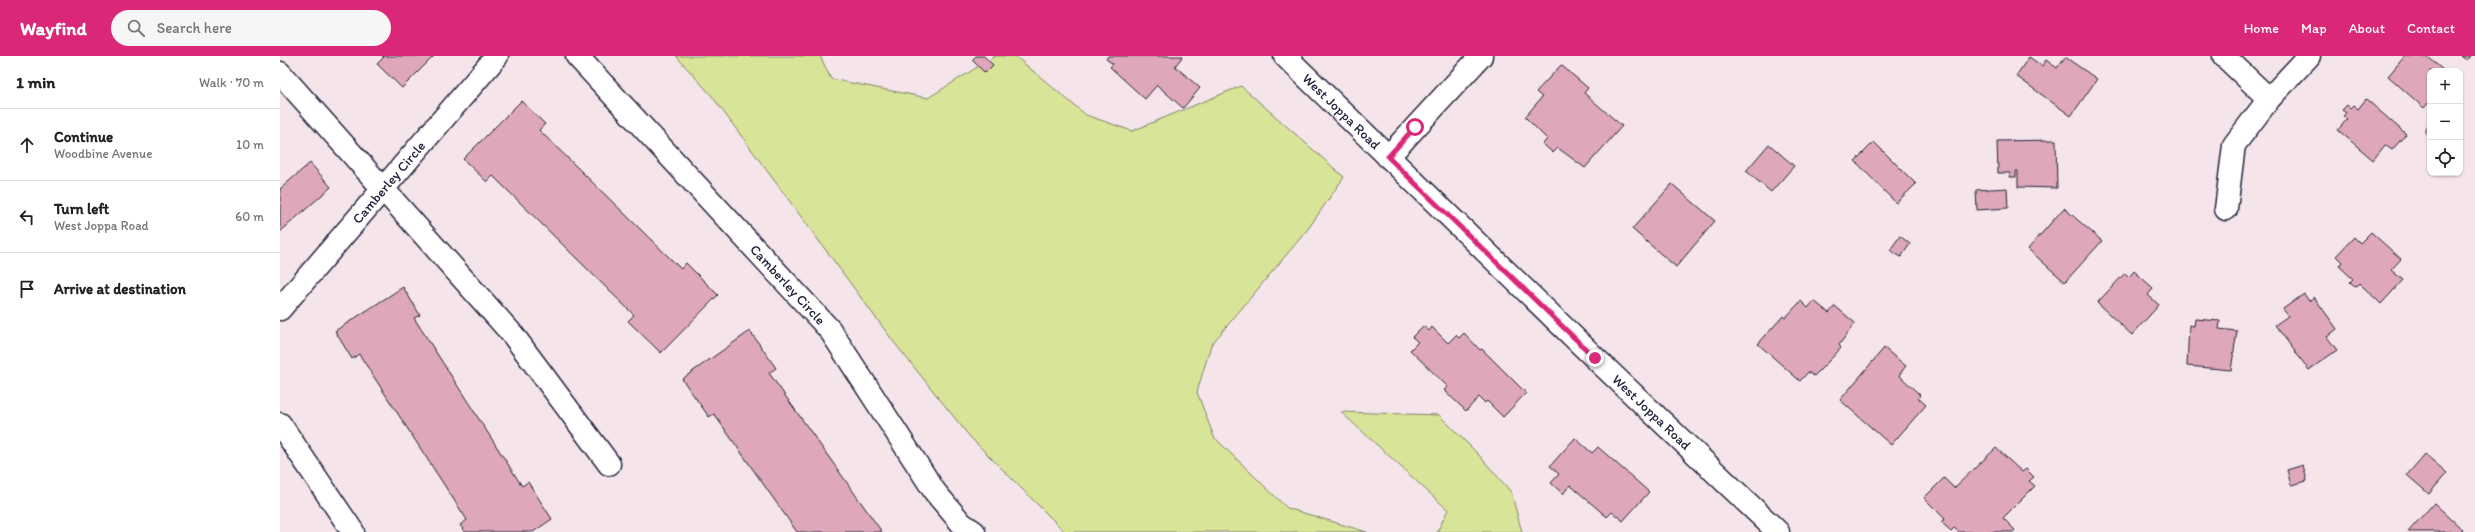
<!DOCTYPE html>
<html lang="en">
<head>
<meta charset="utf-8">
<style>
  body { margin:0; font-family:Itim,sans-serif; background:#f6f6f6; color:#202124 }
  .controls { position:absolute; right:12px; top:12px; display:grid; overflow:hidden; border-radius:8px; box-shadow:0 1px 3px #0004 }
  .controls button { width:36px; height:36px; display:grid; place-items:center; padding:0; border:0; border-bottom:1px solid #e0e0e0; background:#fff; color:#202124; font:20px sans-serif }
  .stop { position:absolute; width:12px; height:12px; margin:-9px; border:3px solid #db2777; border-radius:50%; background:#fff }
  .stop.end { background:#db2777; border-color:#fff; box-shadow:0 1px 4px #0008 }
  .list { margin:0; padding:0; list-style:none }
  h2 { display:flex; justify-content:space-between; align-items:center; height:52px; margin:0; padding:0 16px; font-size:17px }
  h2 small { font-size:13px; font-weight:400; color:#757577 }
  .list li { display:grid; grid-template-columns:26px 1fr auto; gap:12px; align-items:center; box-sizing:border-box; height:72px; padding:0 16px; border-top:1px solid #e0e0e0 }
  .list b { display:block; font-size:15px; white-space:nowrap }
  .list p { margin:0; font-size:13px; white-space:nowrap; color:#757577 }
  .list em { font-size:13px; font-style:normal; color:#757577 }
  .icon { flex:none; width:22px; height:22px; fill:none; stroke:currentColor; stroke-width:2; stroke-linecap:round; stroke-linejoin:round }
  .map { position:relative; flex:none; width:2195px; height:476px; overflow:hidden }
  header { display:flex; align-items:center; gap:24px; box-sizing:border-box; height:56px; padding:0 20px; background:#db2777; color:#fff }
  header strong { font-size:19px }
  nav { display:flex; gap:22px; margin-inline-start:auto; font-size:14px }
  .search { width:280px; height:36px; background:#f6f6f6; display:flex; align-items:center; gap:10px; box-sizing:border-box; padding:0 14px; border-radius:22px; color:#757577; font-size:15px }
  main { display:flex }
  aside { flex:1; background:#fff }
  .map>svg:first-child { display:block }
</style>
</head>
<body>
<header>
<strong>Wayfind</strong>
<div class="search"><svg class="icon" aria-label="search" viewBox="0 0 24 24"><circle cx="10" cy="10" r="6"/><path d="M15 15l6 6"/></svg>Search here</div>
<nav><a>Home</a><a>Map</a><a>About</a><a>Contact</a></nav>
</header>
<main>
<aside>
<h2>1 min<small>Walk · 70 m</small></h2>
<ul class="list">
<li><svg class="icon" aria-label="ahead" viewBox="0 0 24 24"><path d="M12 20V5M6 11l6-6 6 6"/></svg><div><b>Continue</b><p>Woodbine Avenue</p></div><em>10 m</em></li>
<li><svg class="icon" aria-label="left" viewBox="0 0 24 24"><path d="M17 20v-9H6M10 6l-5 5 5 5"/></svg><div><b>Turn left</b><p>West Joppa Road</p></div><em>60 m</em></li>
<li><svg class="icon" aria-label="arrive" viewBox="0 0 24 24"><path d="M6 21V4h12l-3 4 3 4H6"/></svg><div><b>Arrive at destination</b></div></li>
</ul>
</aside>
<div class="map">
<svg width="2195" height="476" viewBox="0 0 2195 476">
  <rect width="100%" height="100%" fill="#f5e5ea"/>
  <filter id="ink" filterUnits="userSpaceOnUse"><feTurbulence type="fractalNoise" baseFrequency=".025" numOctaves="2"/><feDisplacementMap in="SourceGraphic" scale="8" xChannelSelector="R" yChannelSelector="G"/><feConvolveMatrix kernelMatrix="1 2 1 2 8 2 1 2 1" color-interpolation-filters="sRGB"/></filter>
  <g filter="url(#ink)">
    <g fill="#d8e497" stroke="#7d8369">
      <polygon points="396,0 540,0 551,23 648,42 715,0 735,0 806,59 852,75 961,30 1064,121 1028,173 931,289 917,336 934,381 1007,452 1087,476 785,476 690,381 613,285 431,39"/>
      <polygon points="1061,356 1159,359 1198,398 1231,436 1242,476 1157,476 1168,454"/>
    </g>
    <g fill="#dfa7ba" stroke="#22223b">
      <polygon points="102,0 154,0 122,32 97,8 104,1"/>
      <polygon points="696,0 704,0 713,9 705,17 692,4"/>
      <polygon points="828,0 903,0 895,10 920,32 903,52 877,29 865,43 830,11 833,8 826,3"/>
      <polygon points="2125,0 2147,0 2164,15 2150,15 2150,45 2144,52 2108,20"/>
      <polygon points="2181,0 2191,0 2187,5"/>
      <polygon points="1749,1 1762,10 1766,4 1777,12 1785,1 1817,23 1791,60 1736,20"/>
      <polygon points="1281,9 1308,32 1304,37 1342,70 1305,112 1278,92 1273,97 1263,88 1267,83 1245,61 1262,41 1256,36"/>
      <polygon points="2086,43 2126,78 2112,94 2105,89 2093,104 2058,74 2067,63 2063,60 2066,57 2062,54 2067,49 2070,52 2073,49 2078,53"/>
      <polygon points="241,45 265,68 259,74 401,213 406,207 438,239 381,297 348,265 354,259 213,120 207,126 183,103"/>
      <polygon points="2150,68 2150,80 2144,75"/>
      <polygon points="1776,84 1777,132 1738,131 1738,115 1736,115 1736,121 1730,121 1730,117 1718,117 1717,85"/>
      <polygon points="1594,86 1636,128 1616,147 1575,105"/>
      <polygon points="1489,88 1514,110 1491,136 1466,115"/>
      <polygon points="30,107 51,131 0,176 0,133"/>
      <polygon points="1392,128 1435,165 1396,211 1352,173"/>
      <polygon points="1727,132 1728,152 1697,154 1696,134"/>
      <polygon points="1784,152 1822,185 1785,226 1748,193"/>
      <polygon points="2091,176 2121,203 2111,214 2123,224 2101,248 2079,227 2076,231 2070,226 2073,223 2059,210 2062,206 2056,200 2074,181 2080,187"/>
      <polygon points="1620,180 1630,188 1621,201 1610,194"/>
      <polygon points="1854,215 1873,232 1868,239 1879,249 1852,279 1817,247 1845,217 1849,221"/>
      <polygon points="123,231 140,259 134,262 242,430 248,426 272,463 253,476 185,476 180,469 187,464 79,298 72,303 55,275"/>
      <polygon points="2024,238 2029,245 2034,241 2057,273 2047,281 2057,294 2029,314 1995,269 2008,260 2003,253"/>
      <polygon points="1521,245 1528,252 1534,245 1549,257 1555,250 1575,267 1559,289 1561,292 1548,306 1534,320 1528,316 1520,325 1478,288 1503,260 1505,262"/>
      <polygon points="1915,263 1940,265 1939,273 1957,275 1951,314 1907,310 1909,269 1914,270"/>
      <polygon points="1143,270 1149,275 1152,271 1168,287 1176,279 1179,282 1184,277 1200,294 1202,293 1246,337 1223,361 1207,345 1205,347 1199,341 1186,355 1164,334 1168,331 1130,294 1138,286 1132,281"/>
      <polygon points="470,275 496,312 489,317 602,476 517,476 434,358 429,361 402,323"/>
      <polygon points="1604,292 1626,310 1619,319 1640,339 1638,342 1646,349 1611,389 1560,344"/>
      <polygon points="1295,382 1312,397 1318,391 1369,436 1343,465 1332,456 1327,461 1290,429 1283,438 1271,427 1279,418 1270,410"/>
      <polygon points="1716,392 1742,416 1746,413 1754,421 1749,425 1755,430 1723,462 1735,474 1733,476 1679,476 1674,472 1671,475 1661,466 1665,463 1644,442 1664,422 1674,432"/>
      <polygon points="2145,398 2167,417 2149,438 2127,419"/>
      <polygon points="2023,409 2027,425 2011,429 2007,414"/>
      <polygon points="2154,447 2183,474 2181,476 2128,476"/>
    </g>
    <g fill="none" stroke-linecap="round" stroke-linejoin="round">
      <defs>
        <g id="minor">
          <path id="s1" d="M297,0L550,274L655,436L682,468L694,476"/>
          <path id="s2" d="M1005,0L1315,302L1498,476"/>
          <polyline points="1944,0 1989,43"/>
          <polyline points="0,17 233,279 329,408"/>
          <polyline points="1108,101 1201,0"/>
          <polyline points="1946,153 1954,89 1989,43 2029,0"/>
          <path id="s3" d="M0,253L217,0"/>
          <polyline points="0,368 73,476"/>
        </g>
      </defs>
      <use href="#minor" stroke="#22223b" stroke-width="25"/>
      <use href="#minor" stroke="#fff" stroke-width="22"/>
    </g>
  </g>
  <g fill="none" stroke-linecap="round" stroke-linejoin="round" filter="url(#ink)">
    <polyline stroke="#db2777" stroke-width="5" points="1135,71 1108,101 1315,302"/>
  </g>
  <g text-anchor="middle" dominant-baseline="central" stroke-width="3" stroke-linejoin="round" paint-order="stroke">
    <g font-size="14" fill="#22223b" stroke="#fff">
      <text stroke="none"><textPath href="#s2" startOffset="79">West Joppa Road</textPath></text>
      <text stroke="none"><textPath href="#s3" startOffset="167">Camberley Circle</textPath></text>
      <text stroke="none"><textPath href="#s1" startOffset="311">Camberley Circle</textPath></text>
      <text stroke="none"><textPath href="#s2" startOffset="511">West Joppa Road</textPath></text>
    </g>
  </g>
</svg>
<div class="controls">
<button>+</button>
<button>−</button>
<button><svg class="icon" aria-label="locate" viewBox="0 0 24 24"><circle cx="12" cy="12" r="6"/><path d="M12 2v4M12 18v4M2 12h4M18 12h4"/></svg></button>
</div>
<div class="stop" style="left:1135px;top:71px"></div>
<div class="stop end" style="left:1315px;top:302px"></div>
</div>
</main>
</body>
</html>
